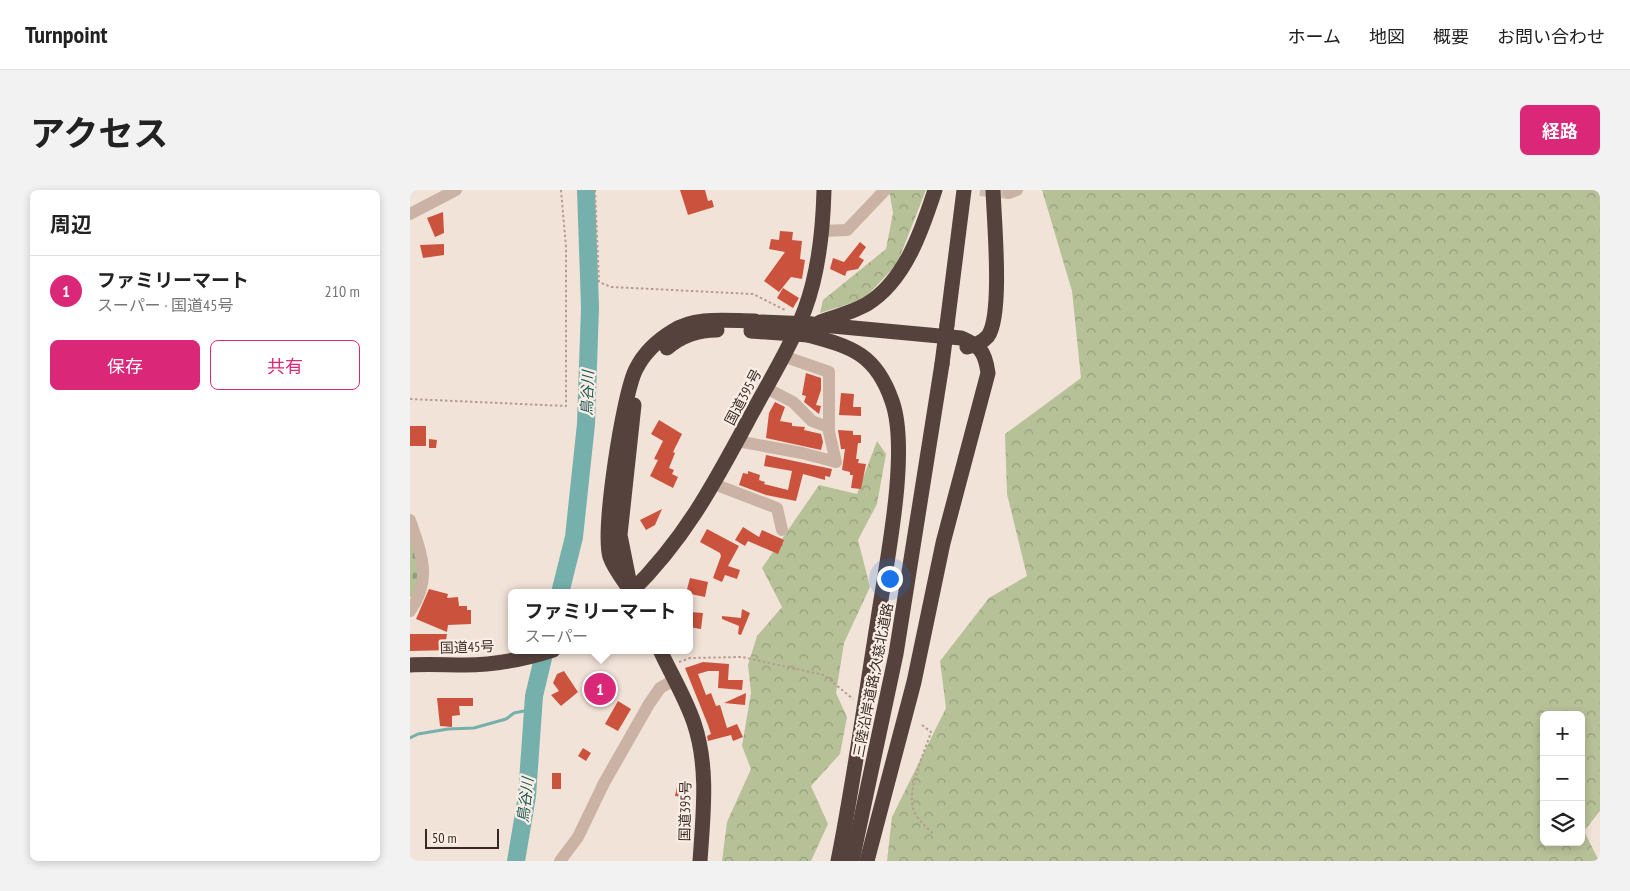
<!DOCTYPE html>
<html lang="ja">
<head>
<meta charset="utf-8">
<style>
  body { margin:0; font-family:"PT Sans Narrow","Noto Sans JP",sans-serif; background:#f2f2f2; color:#222 }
  .controls { position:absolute; right:15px; bottom:15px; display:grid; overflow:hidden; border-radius:8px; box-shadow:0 2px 8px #0003 }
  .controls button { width:45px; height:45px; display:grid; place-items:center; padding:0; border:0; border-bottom:1px solid #e0e0e0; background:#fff; color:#222; font:25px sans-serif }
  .scale { position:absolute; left:15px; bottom:12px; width:74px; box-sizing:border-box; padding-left:5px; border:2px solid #352926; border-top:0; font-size:14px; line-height:18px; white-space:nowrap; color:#352926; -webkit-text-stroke:4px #faeee4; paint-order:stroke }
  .you { position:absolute; left:479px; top:388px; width:18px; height:18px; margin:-12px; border:4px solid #fff; border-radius:50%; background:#1a73e8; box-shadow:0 0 0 8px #1a73e833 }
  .badge { display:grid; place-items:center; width:32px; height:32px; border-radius:50%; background:#db2777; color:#fff; font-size:16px; font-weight:700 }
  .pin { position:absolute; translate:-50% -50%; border:2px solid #fff; box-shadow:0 1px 5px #0006 }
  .popup { position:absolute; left:98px; top:399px; width:185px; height:65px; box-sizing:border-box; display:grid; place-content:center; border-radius:8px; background:#fff; filter:drop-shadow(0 1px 4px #0005); font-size:16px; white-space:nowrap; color:#767676 }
  .popup b { font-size:19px; color:#222 }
  .popup::after { content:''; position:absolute; left:50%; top:100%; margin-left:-10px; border:10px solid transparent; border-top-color:#fff }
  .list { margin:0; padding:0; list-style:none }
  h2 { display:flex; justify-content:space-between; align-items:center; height:65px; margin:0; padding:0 20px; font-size:21px }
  h2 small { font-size:16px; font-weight:400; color:#767676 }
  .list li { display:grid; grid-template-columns:32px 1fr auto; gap:15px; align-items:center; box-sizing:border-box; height:70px; padding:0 20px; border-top:1px solid #e0e0e0 }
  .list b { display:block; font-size:19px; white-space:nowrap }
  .list p { margin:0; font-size:16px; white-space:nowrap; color:#767676 }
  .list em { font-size:16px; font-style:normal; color:#767676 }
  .actions { display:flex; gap:10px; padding:15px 20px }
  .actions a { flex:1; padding:11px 0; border:1px solid #db2777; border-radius:8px; text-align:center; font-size:18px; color:#db2777 }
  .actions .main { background:#db2777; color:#fff }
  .icon { flex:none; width:28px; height:28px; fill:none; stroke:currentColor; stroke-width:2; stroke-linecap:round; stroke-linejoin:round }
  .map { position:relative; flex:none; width:1190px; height:671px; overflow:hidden; border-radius:8px }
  header { display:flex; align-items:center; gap:30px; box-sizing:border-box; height:70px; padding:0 25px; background:#fff; border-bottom:1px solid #e0e0e0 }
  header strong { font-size:24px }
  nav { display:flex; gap:28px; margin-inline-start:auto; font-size:18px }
  .intro { display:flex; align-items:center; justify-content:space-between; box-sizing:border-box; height:120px; padding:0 30px }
  h1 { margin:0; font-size:35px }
  .button { padding:12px 22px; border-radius:8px; background:#db2777; color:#fff; font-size:18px; font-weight:700 }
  main { display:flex; gap:30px; padding:0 30px }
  aside { flex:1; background:#fff; border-radius:8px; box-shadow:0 2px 8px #0003 }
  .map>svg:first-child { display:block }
</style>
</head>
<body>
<header>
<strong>Turnpoint</strong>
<nav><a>ホーム</a><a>地図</a><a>概要</a><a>お問い合わせ</a></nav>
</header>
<div class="intro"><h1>アクセス</h1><a class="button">経路</a></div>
<main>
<aside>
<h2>周辺<small></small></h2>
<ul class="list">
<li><span class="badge">1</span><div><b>ファミリーマート</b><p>スーパー · 国道45号</p></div><em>210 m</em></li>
</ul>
<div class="actions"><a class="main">保存</a><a>共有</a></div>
</aside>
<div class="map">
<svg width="1190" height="671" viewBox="0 0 1190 671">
  <defs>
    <pattern id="forest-crowns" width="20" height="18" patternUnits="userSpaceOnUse" patternTransform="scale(1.25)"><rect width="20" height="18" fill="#b7c198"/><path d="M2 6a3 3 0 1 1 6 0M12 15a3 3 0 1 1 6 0" fill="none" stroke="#969d7c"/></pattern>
    <pattern id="cemetery-stones" width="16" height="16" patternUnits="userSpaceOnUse" patternTransform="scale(1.25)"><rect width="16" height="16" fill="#b7c198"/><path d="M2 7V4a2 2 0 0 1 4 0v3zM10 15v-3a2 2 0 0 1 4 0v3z" fill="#969d7c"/></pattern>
  </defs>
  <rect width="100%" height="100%" fill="#f2e3d8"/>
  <g fill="url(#forest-crowns)" fill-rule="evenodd">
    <polygon points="479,0 516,0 487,74 454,109 410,123 413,110 476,59 483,23"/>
    <path d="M632,0H1190V621L1174,641L1189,671H477L482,627L536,518L530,471L579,408L617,386L597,304L595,244L671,188L662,101ZM1134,525H1171V652H1134Z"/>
    <polygon points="467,251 476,264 467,314 448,350 460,397 434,453 426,503 437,527 430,564 401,596 418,634 401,671 312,671 317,632 341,579 332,556 341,503 338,475 347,446 372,417 352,378 409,295 447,304"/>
  </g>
  <polygon fill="url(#cemetery-stones)" points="0,338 12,377 4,408 0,407"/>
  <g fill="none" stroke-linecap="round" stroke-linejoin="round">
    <polyline stroke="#76b0ad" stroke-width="3" points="0,548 8,544 38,539 64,538 96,529 104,523 124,519"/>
    <g stroke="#76b0ad" stroke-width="18">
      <polyline points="150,403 164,347 176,234 180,117 176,0"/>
      <polyline points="106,671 117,606 124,506 135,460"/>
    </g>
  </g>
  <g fill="#cb533d">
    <polygon points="270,0 295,0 298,11 302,10 304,17 278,25"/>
    <polygon points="33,22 34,43 25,47 17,28"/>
    <polygon points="370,41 383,42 382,50 392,51 390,69 395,70 392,89 381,87 369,102 354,91 375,62 359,59 361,49 369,50"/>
    <polygon points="450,52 456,57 449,67 454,70 448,79 437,81 435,86 420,79 423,68 434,72"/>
    <polygon points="34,54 34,65 13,68 10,55"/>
    <polygon points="373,98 389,108 383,118 367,108"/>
    <polygon points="396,183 411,188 411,200 406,215 411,216 409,224 394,212 396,206 392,205"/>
    <polygon points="431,203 444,204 443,217 451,217 451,226 429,225"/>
    <polygon points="365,212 375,217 370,231 382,233 382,236 395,237 394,240 411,244 413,252 411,260 356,248 359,223"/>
    <polygon points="249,230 272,244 263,262 265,263 259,278 264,280 262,284 268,287 263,298 240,286 248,270 244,269 253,251 241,244"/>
    <rect x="0" y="236" width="16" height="20"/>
    <polygon points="428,240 443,241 443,245 451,245 451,253 448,253 446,269 449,269 448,273 456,274 451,299 441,298 443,285 440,285 440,282 432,280 435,259 431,259"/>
    <polygon points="19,249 27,250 26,258 19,258"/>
    <polygon points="356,265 422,279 420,287 415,286 415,290 393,284 386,311 356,305 329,295 333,283 338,284 338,281 350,285 349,290 355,292 354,294 378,300 382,281 354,276"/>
    <polygon points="252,319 245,335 236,340 230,330"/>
    <polygon points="333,337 349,347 352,340 374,350 368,364 338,351 335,356 325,350"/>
    <polygon points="297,339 329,356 318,376 330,380 327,389 315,385 312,392 303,388 311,366 310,363 290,352"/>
    <polygon points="280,388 298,392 295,407 276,403"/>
    <polygon points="19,399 38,404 37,408 48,407 49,416 57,416 57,420 61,420 61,434 38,435 37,442 6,429"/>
    <polygon points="332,419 340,423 331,445 328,444 329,436 312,429 312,426 331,428"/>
    <polygon points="280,422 293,423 291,439 279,437"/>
    <polygon points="0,444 37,444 36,450 43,450 43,460 0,461"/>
    <polygon points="293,472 319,474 318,490 333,490 332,500 308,498 309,481 298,481 288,484 296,505 301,503 306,516 310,515 317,538 327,534 333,547 323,551 321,545 298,551 297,546 301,544 298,535 275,478"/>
    <polygon points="154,481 168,502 151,516 141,505 149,501 143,493 147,484"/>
    <polygon points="196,485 205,501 183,513 174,497"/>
    <polygon points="336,503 335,515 314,513"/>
    <polygon points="27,508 63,508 63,516 49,516 50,525 42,526 42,537 30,536"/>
    <polygon points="208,511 221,519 208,541 195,534"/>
    <polygon points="173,558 181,563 176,571 168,566"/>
    <rect x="142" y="583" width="9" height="16"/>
    <polygon points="267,597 279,598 278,608 265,606"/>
  </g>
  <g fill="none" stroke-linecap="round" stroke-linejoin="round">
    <polyline stroke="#ccbeb4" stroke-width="12" stroke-dasharray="12 6" stroke-linecap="butt" points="570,0 599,3"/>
    <g stroke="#b69c8e" stroke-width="2" stroke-dasharray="2.5 2.5" stroke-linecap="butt">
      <polyline points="185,0 189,92 201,97 343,104 375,120"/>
      <polyline points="0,209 156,216 156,57 151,0"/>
      <polyline points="269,472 280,468 332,467 414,485 443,509"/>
      <path d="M512,535L521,542C515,561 497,599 503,618C506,629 517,637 524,645"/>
    </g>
    <g stroke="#cab2a4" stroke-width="12">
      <polyline points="599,3 607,0"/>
      <polyline points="0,24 46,0"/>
      <polyline points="413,41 437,40 475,0"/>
      <polyline points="356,198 383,212 402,231 418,237"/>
      <polyline points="327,251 392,263 426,272 419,242 419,182 373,166"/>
      <polyline points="304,294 367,318 372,340"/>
      <path d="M0,330C11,364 23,388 0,421"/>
      <polyline points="150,671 168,647 194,593 239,514 250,498 264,490"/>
    </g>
    <g stroke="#56423c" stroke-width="15">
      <path d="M410,132C425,127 443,122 457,114C495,91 512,40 525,0"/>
      <path d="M401,134L551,148C570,156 575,161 578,183L533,353L504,492L457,671"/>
      <polyline points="537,135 554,0"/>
      <path d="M398,145C442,157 466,164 482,211C500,261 476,374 468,429C455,509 444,591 428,671"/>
      <path d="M557,157C565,155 572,153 578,146C593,125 584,29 583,0"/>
      <path d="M257,158C271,146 288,140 307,140"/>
      <polyline points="219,390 210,345 224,215"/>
      <path d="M220,403C276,348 305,292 341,225C360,190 381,156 395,119C409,81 413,40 414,0"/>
      <path d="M222,403C215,392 204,379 200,367C192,341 213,204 226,179C234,163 248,150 263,141C285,126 319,131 345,131"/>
      <path d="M250,460C261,484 276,509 284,533C299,577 293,626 290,671"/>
      <path d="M0,475C18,474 37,475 55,475C85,475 115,469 143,460"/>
      <polyline points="442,671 486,464 532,174"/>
    </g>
    <g stroke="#56423c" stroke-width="15">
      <polyline points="351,132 401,134"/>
      <polyline points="341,141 398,145"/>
      <polyline points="532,174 537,135"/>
    </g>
  </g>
  <g text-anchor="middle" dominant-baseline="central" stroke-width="4.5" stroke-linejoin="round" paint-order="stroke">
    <g font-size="14" fill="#352926" stroke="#faeee4">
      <text transform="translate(333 207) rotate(-62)">国道395号</text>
      <text transform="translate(57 457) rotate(-2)">国道45号</text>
      <text transform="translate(463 490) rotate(-79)">三陸沿岸道路;久慈北道路</text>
      <text transform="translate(275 621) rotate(-89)">国道395号</text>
    </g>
    <g font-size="15" font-style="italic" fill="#1a5857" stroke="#faeee4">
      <text transform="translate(177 203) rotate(-88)">鳥谷川</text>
      <text transform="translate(115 610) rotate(-83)">鳥谷川</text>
    </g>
  </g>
</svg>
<div class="controls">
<button>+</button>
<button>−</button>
<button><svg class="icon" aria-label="layers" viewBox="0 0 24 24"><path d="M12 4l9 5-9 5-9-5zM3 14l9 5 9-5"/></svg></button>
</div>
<div class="scale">50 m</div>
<div class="you"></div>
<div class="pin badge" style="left:190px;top:499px">1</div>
<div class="popup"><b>ファミリーマート</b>スーパー</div>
</div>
</main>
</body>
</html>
